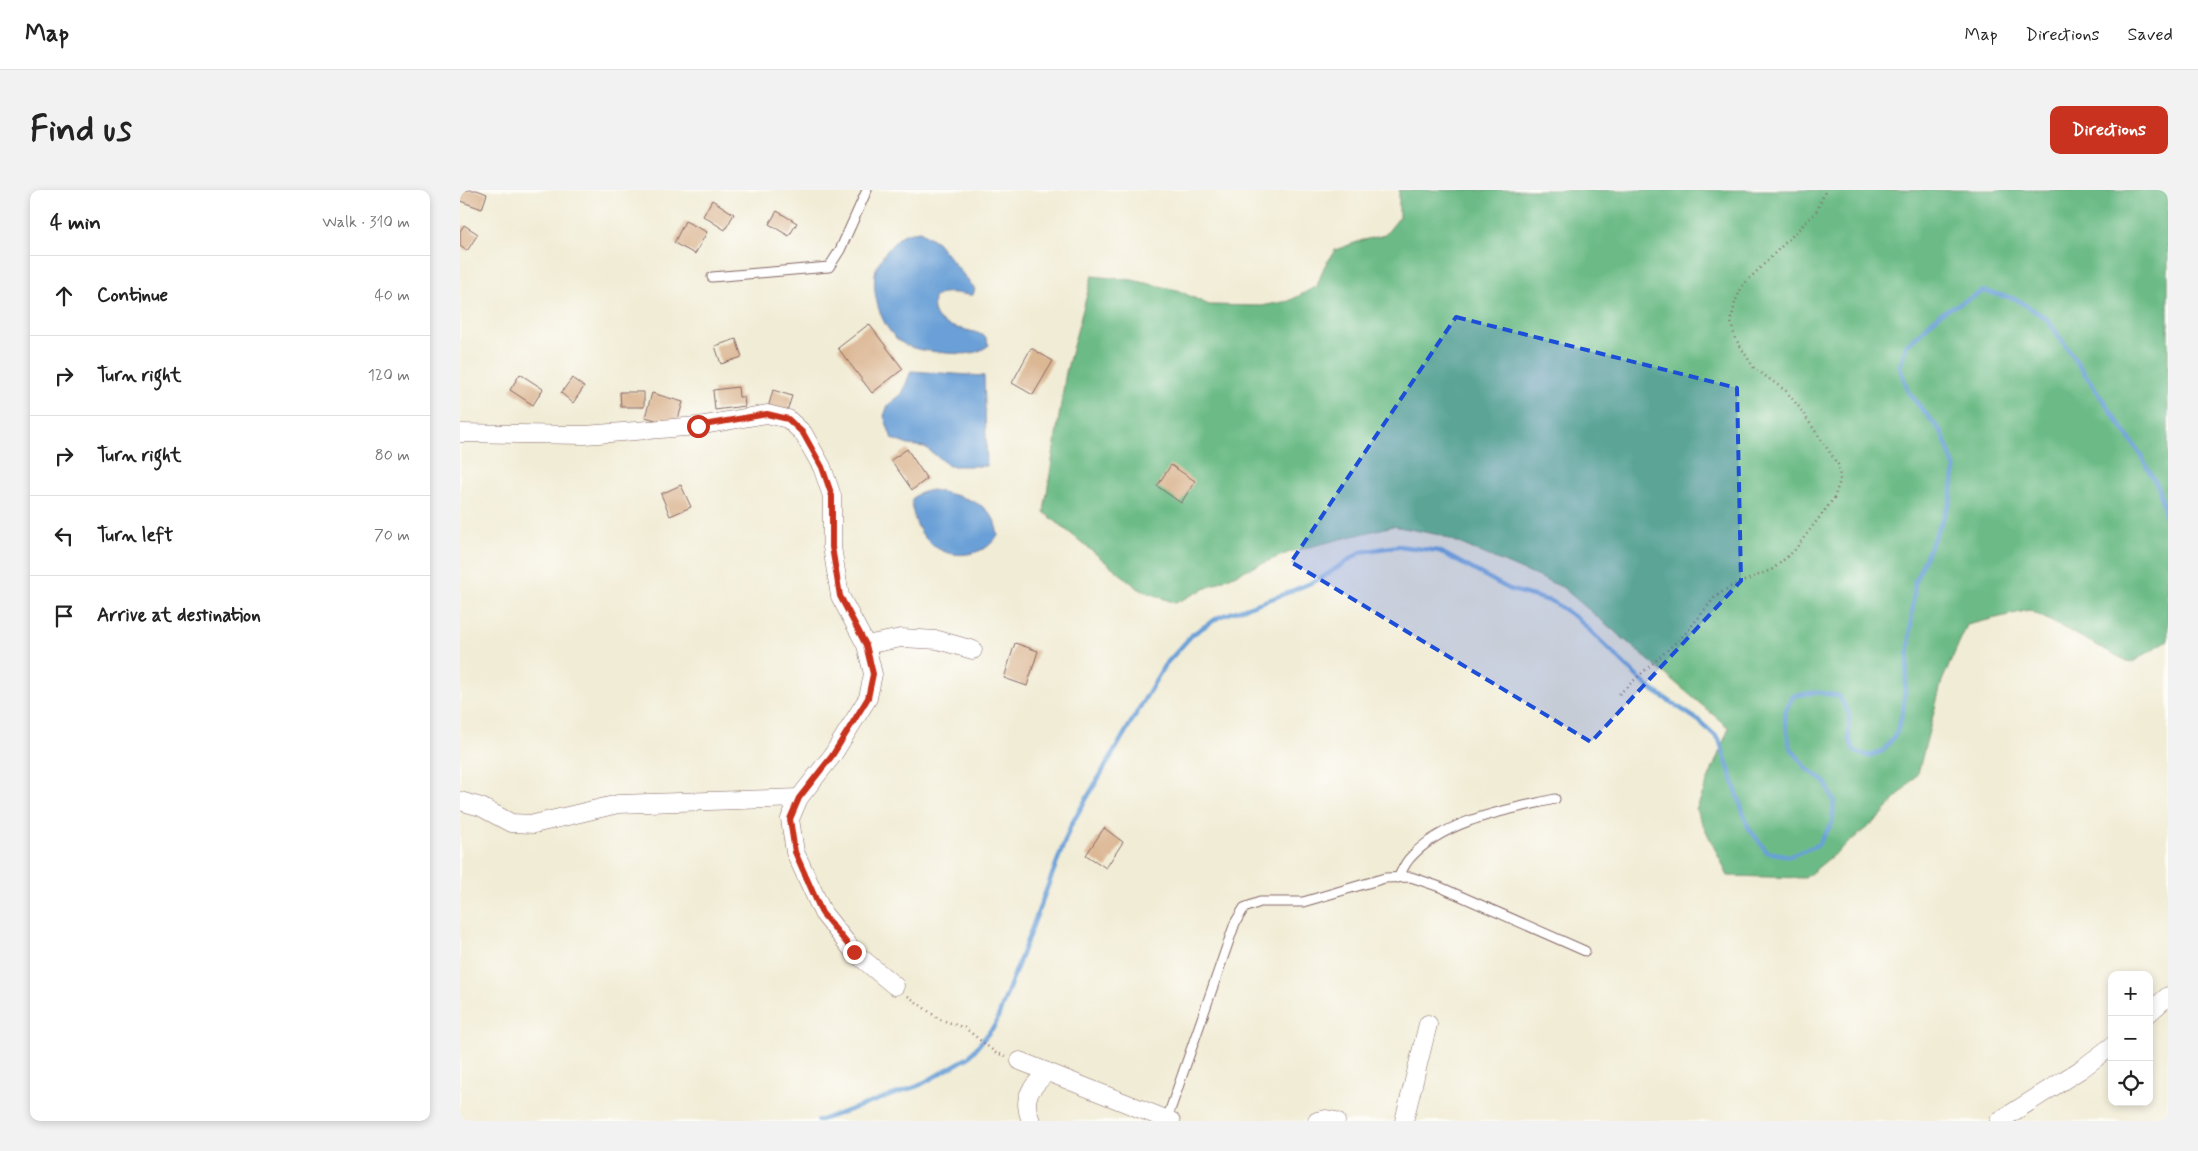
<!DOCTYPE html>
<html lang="en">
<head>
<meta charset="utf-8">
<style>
  body { margin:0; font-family:Mynerve,sans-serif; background:#f2f2f2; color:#222 }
  .controls { position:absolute; right:15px; bottom:15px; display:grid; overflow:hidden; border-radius:10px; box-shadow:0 2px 8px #0003 }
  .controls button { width:45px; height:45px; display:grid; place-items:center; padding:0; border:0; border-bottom:1px solid #e0e0e0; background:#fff; color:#222; font:25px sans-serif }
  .stop { position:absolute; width:15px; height:15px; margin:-11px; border:4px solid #c8321e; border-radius:50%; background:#fff }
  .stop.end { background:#c8321e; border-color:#fff; box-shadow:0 1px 5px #0008 }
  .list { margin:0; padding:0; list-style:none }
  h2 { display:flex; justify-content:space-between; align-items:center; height:65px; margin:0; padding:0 20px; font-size:21px }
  h2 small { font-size:16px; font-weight:400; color:#767676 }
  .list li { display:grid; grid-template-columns:32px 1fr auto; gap:15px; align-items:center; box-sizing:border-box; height:80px; padding:0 20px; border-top:1px solid #e0e0e0 }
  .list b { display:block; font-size:19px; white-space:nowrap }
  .list em { font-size:16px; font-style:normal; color:#767676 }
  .icon { flex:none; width:28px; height:28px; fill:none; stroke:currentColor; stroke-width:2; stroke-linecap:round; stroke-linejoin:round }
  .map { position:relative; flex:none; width:1708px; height:931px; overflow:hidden; border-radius:10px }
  header { display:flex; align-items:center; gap:30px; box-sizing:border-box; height:70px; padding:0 25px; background:#fff; border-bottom:1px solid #e0e0e0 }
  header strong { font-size:24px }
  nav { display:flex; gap:28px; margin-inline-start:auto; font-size:18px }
  .intro { display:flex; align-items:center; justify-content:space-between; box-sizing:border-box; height:120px; padding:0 30px }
  h1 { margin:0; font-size:35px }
  .button { padding:12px 22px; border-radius:10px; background:#c8321e; color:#fff; font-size:18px; font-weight:700 }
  main { display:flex; gap:30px; padding:0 30px }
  aside { flex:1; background:#fff; border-radius:10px; box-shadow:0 2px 8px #0003 }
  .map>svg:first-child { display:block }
</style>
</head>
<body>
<header>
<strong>Map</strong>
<nav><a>Map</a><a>Directions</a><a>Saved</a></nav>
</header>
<div class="intro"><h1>Find us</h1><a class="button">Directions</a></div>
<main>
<aside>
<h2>4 min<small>Walk · 310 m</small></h2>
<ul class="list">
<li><svg class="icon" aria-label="ahead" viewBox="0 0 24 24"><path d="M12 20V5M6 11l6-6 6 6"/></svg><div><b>Continue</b></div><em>40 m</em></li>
<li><svg class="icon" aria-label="right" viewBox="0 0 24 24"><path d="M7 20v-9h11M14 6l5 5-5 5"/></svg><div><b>Turn right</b></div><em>120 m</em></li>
<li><svg class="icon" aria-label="right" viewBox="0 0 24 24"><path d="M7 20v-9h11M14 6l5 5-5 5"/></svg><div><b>Turn right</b></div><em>80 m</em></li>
<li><svg class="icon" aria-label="left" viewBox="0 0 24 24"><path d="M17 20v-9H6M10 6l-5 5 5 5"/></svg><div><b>Turn left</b></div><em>70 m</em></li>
<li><svg class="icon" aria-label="arrive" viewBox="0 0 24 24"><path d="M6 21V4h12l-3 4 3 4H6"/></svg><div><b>Arrive at destination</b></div></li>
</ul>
</aside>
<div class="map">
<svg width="1708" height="931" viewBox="0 0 1708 931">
  <rect width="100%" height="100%" fill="#fdfcf7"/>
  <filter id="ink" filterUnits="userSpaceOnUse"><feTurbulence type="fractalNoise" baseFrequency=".02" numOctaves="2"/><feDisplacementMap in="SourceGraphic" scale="10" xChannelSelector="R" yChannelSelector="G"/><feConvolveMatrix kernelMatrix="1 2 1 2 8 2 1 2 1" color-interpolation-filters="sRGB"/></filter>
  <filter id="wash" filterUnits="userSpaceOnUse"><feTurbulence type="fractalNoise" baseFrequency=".0096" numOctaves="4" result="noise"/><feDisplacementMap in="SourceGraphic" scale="20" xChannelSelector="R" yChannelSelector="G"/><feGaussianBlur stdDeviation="1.12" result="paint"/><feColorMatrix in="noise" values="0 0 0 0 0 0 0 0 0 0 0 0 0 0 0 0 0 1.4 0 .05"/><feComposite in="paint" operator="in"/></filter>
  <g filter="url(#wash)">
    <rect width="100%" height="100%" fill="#f1ecd5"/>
    <polygon fill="#6cbb86" stroke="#5b6d58" points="939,0 1708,0 1708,450 1671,473 1569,420 1507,435 1482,491 1458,583 1420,627 1345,688 1268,686 1236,620 1269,538 1102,397 980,345 933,336 881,349 830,362 776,384 715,413 679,399 584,322 606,182 632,86 672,90 717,100 749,115 801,116 829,111 857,96 864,77 875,60 903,50 925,45 939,28"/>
    <g fill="#6aa0d7" stroke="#5a6081">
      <path d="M460,41L477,52L515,99L513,105C499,105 486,98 474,108C469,142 503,135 525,146L529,155C515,166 503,164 486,163C473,161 456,161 444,154C422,142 410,103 416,79C419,69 436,48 445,44C450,42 455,42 460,41Z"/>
      <polygon points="451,181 524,186 527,276 489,276 465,257 448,255 432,249 424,226 428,215 442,204"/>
      <path d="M472,300C491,304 526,310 534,330C536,335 537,341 538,346C535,349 531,354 527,357C489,379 451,350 452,309L459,303Z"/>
    </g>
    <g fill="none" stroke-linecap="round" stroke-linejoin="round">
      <polyline stroke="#6aa0d7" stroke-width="4.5" points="358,931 458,896 509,867 535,835 611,635 704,476 733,444 759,427 822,405 860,389 901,362 938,356 979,361 1049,399 1093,412 1118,429 1188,497 1238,530 1259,549 1288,637 1307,662 1330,666 1358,655 1372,633 1374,611 1365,592 1346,578 1330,557 1324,524 1333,506 1356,502 1379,506 1389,524 1389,548 1394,561 1409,566 1423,561 1436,544 1443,522 1455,391 1490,312 1495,279 1482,243 1448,202 1440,177 1446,156 1481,123 1524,101 1556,109 1587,129 1679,262 1699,299 1708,338"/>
    </g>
    <g id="blocks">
      <g fill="#dcb794">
        <polygon points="0,0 17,0 27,4 22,19 0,11"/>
        <polygon points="252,10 274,24 265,40 243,26"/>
        <polygon points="317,21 337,33 329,46 309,34"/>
        <polygon points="225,31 247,42 235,64 214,53"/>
        <polygon points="4,35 18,44 7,61 0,56 0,41"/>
        <polygon points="409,134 443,179 412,203 378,158"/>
        <polygon points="276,149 282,167 261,174 255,156"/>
        <polygon points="571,158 593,171 573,205 552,193"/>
        <polygon points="60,184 83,199 73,215 50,200"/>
        <polygon points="112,188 124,197 113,213 101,203"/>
        <polygon points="278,197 279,207 284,207 285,216 255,220 253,200"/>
        <polygon points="313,200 332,206 326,224 308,218"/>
        <polygon points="160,202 184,202 184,217 161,217"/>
        <polygon points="192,203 223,212 216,236 185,227"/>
        <polygon points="447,259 467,289 452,300 431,270"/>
        <polygon points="711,275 735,291 721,313 697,296"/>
        <polygon points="221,295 231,317 210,326 201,304"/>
        <polygon points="555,453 578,461 567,496 544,488"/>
        <polygon points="644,638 663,652 646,678 626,665"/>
      </g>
    </g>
  </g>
  <g filter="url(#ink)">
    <use href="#blocks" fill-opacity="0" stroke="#846766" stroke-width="1"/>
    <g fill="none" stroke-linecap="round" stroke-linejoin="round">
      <defs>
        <g id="service">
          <polyline points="252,87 369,77 380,60 407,0"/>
          <path d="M938,688C942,681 945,673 950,668C985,629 1047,620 1095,609"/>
          <polyline points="707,929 775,733 784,718 800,712 843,712 925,688 951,687 980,697 1125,761"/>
        </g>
        <g id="minor">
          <polyline points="0,243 125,245 238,236 307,224 328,229 343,243 362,277 372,306 372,357 380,406 406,455 413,484 408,508 372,566 339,608 330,629 335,662 363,723 394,762 435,796"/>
          <polyline points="406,455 441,448 478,450 513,460"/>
          <polyline points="0,611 21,617 51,633 74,634 158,614 339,608"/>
          <polyline points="1689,823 1708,806"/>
          <polyline points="560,871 711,931"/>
          <path d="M571,931C561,906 571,899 587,882"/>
          <polyline points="857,931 866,929 876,931"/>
          <polyline points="944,931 968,834"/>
          <polyline points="1539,931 1620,880 1652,856"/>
        </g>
      </defs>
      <use href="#service" stroke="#846766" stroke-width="11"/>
      <use href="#minor" stroke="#846766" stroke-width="19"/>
      <g stroke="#846766" stroke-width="2.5" stroke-dasharray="1 4" stroke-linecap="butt">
        <polyline points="1159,504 1225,444 1255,407 1270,397 1313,379 1334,361 1374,308 1380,291 1379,276 1339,217 1326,201 1294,178 1275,148 1271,132 1275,112 1283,95 1356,22 1366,0"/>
        <polyline points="448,806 479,829 505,838 536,863 546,866"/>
      </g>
      <use href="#service" stroke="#fff" stroke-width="9"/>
      <use href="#minor" stroke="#fff" stroke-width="18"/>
    </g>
  </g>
  <g fill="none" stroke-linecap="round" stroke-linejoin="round" filter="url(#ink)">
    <polyline stroke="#c8321e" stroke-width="6" points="238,236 307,224 328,229 343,243 362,277 372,306 372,357 380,406 406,455 413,484 408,508 372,566 339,608 330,629 335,662 362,723 394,762"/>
  </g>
  <path fill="#1d4ed8" fill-opacity="0.2" stroke="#1d4ed8" stroke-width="4" stroke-dasharray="10 6" stroke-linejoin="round" d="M996,127L1277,198L1281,391L1131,552L831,372Z"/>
</svg>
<div class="controls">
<button>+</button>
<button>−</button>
<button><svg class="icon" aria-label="locate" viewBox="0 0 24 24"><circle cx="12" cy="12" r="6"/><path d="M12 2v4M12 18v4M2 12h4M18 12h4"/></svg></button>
</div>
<div class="stop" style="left:238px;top:236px"></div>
<div class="stop end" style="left:394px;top:762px"></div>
</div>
</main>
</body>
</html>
